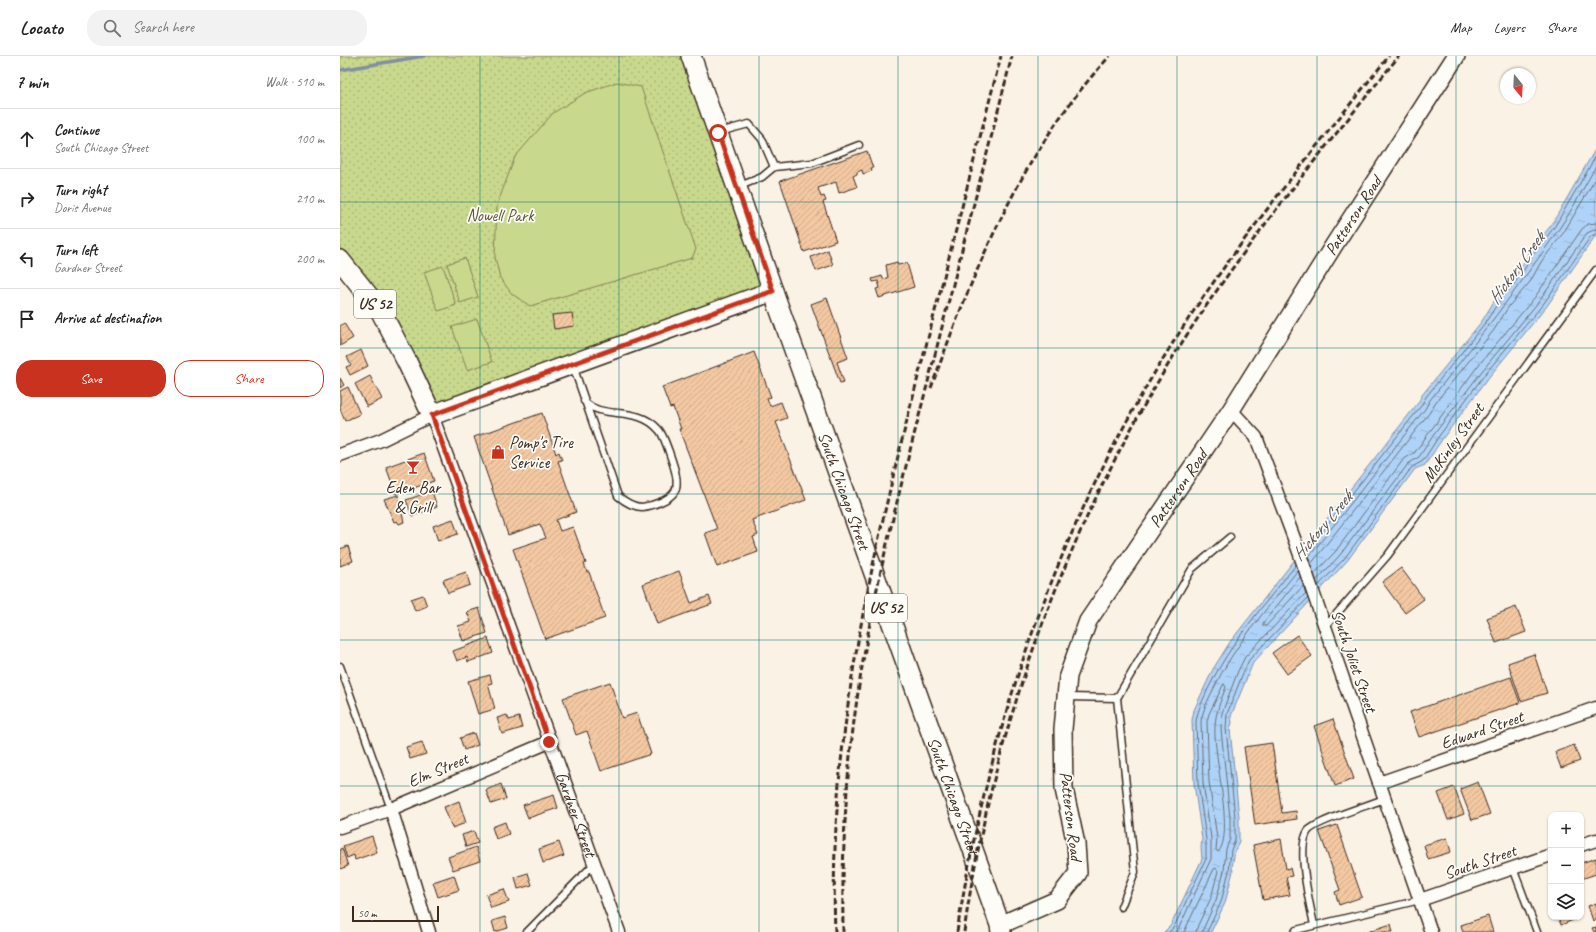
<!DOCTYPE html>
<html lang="en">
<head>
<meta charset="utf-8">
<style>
  body { margin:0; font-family:Caveat,sans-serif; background:#f2f2f2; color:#222 }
  .controls { position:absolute; right:12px; bottom:12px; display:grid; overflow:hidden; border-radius:8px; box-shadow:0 1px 3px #0004 }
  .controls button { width:36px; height:36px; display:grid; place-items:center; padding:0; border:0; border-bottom:1px solid #e0e0e0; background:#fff; color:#222; font:20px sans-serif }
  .compass { position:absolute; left:1160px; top:12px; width:36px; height:36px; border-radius:50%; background:#fff; box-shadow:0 1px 3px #0004; rotate:162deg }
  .scale { position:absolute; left:12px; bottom:10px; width:87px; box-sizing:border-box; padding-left:4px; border:2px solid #3b2a1e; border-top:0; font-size:11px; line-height:14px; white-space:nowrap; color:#3b2a1e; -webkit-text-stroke:3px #fdfcf7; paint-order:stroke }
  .stop { position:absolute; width:12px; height:12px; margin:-9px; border:3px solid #c8321e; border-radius:50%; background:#fff }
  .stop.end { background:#c8321e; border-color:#fff; box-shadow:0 1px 4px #0008 }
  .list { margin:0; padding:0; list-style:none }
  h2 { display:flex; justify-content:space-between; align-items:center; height:52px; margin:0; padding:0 16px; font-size:17px }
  h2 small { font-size:13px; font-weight:400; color:#767676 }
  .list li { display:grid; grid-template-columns:26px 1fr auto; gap:12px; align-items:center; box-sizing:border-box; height:60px; padding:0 16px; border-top:1px solid #e0e0e0 }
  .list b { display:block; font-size:15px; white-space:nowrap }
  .list p { margin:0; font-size:13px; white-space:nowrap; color:#767676 }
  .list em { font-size:13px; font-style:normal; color:#767676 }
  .actions { display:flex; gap:8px; padding:12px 16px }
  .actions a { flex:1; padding:9px 0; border:1px solid #c8321e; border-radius:16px; text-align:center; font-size:14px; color:#c8321e }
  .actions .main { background:#c8321e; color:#fff }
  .icon { flex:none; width:22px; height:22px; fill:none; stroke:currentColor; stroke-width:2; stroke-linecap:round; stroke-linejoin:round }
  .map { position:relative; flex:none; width:1256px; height:876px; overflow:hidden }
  header { display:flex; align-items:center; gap:24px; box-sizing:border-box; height:56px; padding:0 20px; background:#fff; border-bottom:1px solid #e0e0e0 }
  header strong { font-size:19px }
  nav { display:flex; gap:22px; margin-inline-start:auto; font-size:14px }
  .search { width:280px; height:36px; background:#f2f2f2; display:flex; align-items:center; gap:10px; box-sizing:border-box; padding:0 14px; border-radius:16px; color:#767676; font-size:15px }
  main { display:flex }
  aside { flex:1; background:#fff }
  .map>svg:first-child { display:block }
</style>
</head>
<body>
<header>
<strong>Locato</strong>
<div class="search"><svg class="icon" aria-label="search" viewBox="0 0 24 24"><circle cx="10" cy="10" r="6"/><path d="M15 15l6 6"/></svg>Search here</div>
<nav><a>Map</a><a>Layers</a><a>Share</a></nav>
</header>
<main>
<aside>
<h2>7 min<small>Walk · 510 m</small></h2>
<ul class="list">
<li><svg class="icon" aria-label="ahead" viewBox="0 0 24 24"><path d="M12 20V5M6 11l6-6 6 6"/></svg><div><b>Continue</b><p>South Chicago Street</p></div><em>100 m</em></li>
<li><svg class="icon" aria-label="right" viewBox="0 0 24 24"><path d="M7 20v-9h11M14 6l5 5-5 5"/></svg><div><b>Turn right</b><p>Doris Avenue</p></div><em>210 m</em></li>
<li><svg class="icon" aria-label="left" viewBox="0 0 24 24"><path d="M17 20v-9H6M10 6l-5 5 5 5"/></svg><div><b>Turn left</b><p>Gardner Street</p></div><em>200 m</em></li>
<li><svg class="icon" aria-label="arrive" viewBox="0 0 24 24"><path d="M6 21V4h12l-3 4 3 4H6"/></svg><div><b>Arrive at destination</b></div></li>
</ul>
<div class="actions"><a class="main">Save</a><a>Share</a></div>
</aside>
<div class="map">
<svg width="1256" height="876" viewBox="0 0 1256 876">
  <defs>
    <pattern id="green-dots" width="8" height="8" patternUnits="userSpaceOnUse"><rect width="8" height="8" fill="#c8d88c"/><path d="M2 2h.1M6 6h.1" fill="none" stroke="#adba78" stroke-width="1.8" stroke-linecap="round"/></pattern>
    <pattern id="water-ripples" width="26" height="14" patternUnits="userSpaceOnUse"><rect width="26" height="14" fill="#afd3f8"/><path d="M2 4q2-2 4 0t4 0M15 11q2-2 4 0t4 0" fill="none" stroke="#97b5d4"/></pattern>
    <pattern id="building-hatch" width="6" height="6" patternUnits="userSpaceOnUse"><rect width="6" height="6" fill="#f3c8a2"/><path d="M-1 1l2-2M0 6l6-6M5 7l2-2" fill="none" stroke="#d1ac8b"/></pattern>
  </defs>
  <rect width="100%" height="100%" fill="#fbf2e6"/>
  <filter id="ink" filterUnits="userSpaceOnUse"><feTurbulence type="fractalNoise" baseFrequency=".025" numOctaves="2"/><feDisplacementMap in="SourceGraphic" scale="8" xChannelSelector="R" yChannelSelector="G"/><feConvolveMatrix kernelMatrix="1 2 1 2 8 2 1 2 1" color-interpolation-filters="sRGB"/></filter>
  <g filter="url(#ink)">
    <polygon fill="url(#green-dots)" stroke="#828155" points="0,0 345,0 425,232 84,356 32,253 0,217"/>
    <g fill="#c8d88c" stroke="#828155">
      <polygon points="277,26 301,31 356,193 352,202 190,250 172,238 160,222 155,201 157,149 175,101 213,57 245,37"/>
      <polygon points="125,202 138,241 120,247 107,208"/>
      <polygon points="103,210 116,249 98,255 84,216"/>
      <polygon points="137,263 152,306 127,314 112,271"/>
    </g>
    <polygon fill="url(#water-ripples)" stroke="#818fa1" points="1256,92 1256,179 1207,250 1149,321 1103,382 1085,409 1075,413 1007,505 913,607 891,660 892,667 890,673 899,761 899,785 895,795 892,811 893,815 885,847 871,876 824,876 831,869 862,803 861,791 862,783 854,728 852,664 854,654 873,613 890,586 1078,347 1082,339 1142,265 1156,242 1178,216 1189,197 1212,168"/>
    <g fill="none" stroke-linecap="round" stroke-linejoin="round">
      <g stroke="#696e75" stroke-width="1">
        <polyline points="966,496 1081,350 1086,341 1145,267 1160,244 1181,219 1192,200 1215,170 1256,100"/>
        <path d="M968,502L1085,353L1090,344C1135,288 1178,232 1219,173C1233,153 1244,131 1256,110"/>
        <polyline points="971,508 1090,356 1095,347 1154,274 1169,250 1190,226 1201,206 1224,176 1256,122"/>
        <polyline points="974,518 995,496 1063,404 1075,396 1137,311 1195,241 1242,173 1248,168 1256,167"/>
        <polyline points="960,521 923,567 923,570 926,570 963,530"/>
        <polyline points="976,525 1000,499 1068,408 1079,401 1095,377 1142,315 1200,244 1247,177 1256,173"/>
        <polyline points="978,530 1004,503 1072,411 1083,405 1099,380 1145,318 1204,247 1251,180 1256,178"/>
        <path d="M884,628L886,631C881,644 875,657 875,672C873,698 895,780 878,796L876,794L877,782L869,726L867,665L869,658Z"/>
        <path d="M829,876L834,871L866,803V783L858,727L856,665C858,653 863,644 868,633C890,587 924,549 956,509"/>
        <path d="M837,876L871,803V782L863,727L861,665C863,654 868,644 873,634C894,589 927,553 958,514"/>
        <polyline points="844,876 874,813 876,812 878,815 871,842 858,869 856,876"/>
        <polyline points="862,876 876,844 884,815 886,793 890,783 890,762 881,673 882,657 898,615 905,601 966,537"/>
        <polyline points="867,876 881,846 889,815 891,794 895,784 895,761 886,673 887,658 903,617 909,604 968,542"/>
      </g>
      <polyline stroke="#818fa1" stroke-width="3.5" points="0,14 84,0"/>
    </g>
    <g fill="url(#building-hatch)" stroke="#3b2a1e">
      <polygon points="527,95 533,112 531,112 532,115 523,118 522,114 517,116 517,118 513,120 517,131 499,137 496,126 478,132 481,141 484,140 486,145 483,146 496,185 464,196 440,125"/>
      <polygon points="488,194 493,209 476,215 471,201"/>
      <polygon points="557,206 558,209 567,207 574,231 539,242 536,233 540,232 538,225 533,226 532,223 542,220 543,223 548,222 546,209"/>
      <polygon points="487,242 508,302 497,306 504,326 500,327 471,248"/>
      <polygon points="232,257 234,270 214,273 212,259"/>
      <polygon points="4,267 13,282 0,290 0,270"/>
      <polygon points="21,294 28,310 10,319 6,311 11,309 7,301"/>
      <polygon points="414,296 431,341 427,342 430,350 441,346 447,362 436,366 466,444 412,464 418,479 413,481 418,496 377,511 365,477 377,473 339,373 341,373 333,351 330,352 322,331"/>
      <polygon points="30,320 42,343 27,351 15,328"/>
      <polygon points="0,322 4,329 0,332"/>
      <polygon points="8,331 20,358 5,365 0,353 0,335"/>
      <polygon points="202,357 216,398 219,396 222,404 218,405 236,456 216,464 220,475 233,471 246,507 244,508 247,516 249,516 265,562 205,583 173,493 206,482 200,468 168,479 134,381"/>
      <polygon points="84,397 94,425 56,438 46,411"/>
      <polygon points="92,435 97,451 72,460 66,444"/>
      <polygon points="58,439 64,466 59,468 57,465 54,466 44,443"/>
      <polygon points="113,463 118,478 98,485 93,470"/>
      <polygon points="8,490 13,505 0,510 0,493"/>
      <polygon points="1061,512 1084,543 1065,557 1042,526"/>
      <polygon points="339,515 351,547 369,540 372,548 317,568 303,528"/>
      <polygon points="126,516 130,529 108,537 103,524"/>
      <polygon points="83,539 87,550 75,555 71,543"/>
      <polygon points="1176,551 1186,576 1156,587 1147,562"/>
      <polygon points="139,552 147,577 123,585 118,570 131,566 127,556"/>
      <polygon points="957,579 972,600 947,618 932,597"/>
      <polygon points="148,582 153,597 128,606 127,601 117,605 113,595"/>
      <polygon points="1194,598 1207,637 1181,645 1168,607"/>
      <polygon points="150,619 152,627 148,628 155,653 138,658 128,625"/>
      <polygon points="1171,621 1180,647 1079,681 1070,656"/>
      <polygon points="270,626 282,662 297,657 311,698 261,715 247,675 236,679 223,642"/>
      <polygon points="167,659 169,664 179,661 182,672 162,678 157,662"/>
      <polygon points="993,663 1014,723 995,730 974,670"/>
      <polygon points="134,677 138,689 124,694 120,682"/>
      <polygon points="82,686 86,698 70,703 66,691"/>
      <polygon points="932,687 942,757 956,755 957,763 915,769 904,691"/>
      <polygon points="1234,689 1240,705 1221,712 1215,696"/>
      <polygon points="1138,726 1150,758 1132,764 1120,733"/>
      <polygon points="161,728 166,743 151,748 146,734"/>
      <polygon points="1114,731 1124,758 1108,764 1098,737"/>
      <polygon points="214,739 218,752 188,762 183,749"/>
      <polygon points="119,745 126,767 112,772 104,751"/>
      <polygon points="165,766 169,778 156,783 152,771"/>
      <polygon points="997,769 1022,841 999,849 995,836 1000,834 979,775"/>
      <polygon points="134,775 138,787 126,791 122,779"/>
      <polygon points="32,780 37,796 15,804 14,799 7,802 3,790"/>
      <polygon points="1107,782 1111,796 1088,803 1084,789"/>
      <polygon points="941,783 946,813 950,812 952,820 946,821 950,839 923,844 913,789"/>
      <polygon points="219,786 224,800 203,807 199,793"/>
      <polygon points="136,791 140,805 113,814 108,801"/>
      <polygon points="2,792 8,810 0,813 0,793"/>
      <polygon points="1256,802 1256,818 1241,823 1241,807"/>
      <polygon points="188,817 192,829 178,833 175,821"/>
      <polygon points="114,819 119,834 98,841 93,826"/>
      <polygon points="164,833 169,846 151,852 146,839"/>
      <polygon points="1256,847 1256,864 1253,865 1248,850"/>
      <polygon points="1148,860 1153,876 1123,876 1121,869"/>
      <polygon points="165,861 168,872 155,876 152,865"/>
      <polygon points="1218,861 1232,861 1233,864 1221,869"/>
      <polygon points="1051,868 1053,876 1027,876"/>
      <polygon points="1256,871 1256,876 1254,876 1252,872"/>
    </g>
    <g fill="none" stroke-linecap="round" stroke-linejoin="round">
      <defs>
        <g id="lane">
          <polyline points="379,76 409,68 422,83 434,111 422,121 400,130"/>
          <polyline points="434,111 472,107 519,89"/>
          <path d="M233,310L278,440C284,445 293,451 302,451C312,450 330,444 335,435C337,432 337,423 336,420C335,412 324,379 319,374C297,348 262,365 244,345"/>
          <polyline points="985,571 1048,499 1256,214"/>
          <polyline points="0,610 51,753"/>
          <polyline points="728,641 777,642 795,816 781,851"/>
          <polyline points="777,642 852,513 890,481"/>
          <polyline points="1173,812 1197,876"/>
          <path d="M974,869C970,849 956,792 968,775C976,765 1030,749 1044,743"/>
          <polyline points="187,876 254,808"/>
          <polyline points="955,876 956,874 1080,844"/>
        </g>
        <g id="street">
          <polyline points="891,354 916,381 958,493 1091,876"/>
          <path id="s1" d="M0,399L41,384L92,359L279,876"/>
          <polyline points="1039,727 1256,652"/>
          <polyline points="51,753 89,876"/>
          <polyline points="0,771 51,753 209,686"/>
          <polyline points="1241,789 1256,784"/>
          <polyline points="1080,844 1211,799"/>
        </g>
        <g id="secondary">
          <path id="s2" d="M660,869L717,844L738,817L736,788L724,733L723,673L728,620L748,565L891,354L994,189L1116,0"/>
        </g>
        <g id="primary">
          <path id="s3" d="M351,0L433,235L660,869L661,876"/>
          <polyline points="0,204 40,254 67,306 92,359 433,235"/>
        </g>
      </defs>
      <use href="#lane" stroke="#3b2a1e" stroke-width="9"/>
      <use href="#street" stroke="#3b2a1e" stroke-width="15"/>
      <use href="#secondary" stroke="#3b2a1e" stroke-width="20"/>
      <use href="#primary" stroke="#3b2a1e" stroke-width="22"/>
      <use href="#lane" stroke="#fdfcf7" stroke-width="6"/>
      <use href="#street" stroke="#fdfcf7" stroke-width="12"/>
      <use href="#secondary" stroke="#fdfcf7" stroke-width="17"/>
      <use href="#primary" stroke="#fdfcf7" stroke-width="19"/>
      <g stroke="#3b2a1e" stroke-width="3" stroke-dasharray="6 3" stroke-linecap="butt">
        <path d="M591,332C634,214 683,92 770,0"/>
        <path d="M495,876C488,682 532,500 580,313C607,209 634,104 661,0"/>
        <path d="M503,876C502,806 505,735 514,665C529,548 560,432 590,318C617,212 645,106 672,0"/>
        <path d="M617,876C651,659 725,450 847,265C908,173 979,87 1049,0"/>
        <path d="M624,876C654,663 733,454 850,274C913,178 987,89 1059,0"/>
      </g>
    </g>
  </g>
  <g fill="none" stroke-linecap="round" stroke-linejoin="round" filter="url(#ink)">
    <polyline stroke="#c8321e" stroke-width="5" points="209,686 92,359 433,235 378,77"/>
  </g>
  <path fill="none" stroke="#0f766e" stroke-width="1" stroke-opacity="0.55" d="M140,0V876M279,0V876M419,0V876M558,0V876M698,0V876M837,0V876M977,0V876M1116,0V876M0,146H1256M0,292H1256M0,438H1256M0,584H1256M0,730H1256"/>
  <defs>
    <symbol id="shop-bare" viewBox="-9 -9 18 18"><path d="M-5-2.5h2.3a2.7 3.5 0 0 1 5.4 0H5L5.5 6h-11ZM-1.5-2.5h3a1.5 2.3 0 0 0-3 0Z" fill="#c8321e" stroke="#fdfcf7" stroke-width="2.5" paint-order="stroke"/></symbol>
    <symbol id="bar-bare" viewBox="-9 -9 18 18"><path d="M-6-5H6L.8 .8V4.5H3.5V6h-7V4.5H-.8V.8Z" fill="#c8321e" stroke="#fdfcf7" stroke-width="2.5" paint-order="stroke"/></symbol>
  </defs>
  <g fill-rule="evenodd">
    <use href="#shop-bare" x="148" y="386" width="20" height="20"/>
    <use href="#bar-bare" x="63" y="401" width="20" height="20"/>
  </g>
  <g text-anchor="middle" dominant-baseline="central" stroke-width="3.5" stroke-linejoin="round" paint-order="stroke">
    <g fill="#fdfcf7" stroke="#75695f" stroke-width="1">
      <rect x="14" y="234" width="42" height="28" rx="3"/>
      <rect x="525" y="538" width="42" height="28" rx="3"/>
    </g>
    <g font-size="16" font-weight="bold" fill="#3b2a1e">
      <text x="35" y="248">US 52</text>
      <text x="546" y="552">US 52</text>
    </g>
    <g font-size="17" fill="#5e563a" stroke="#fdfcf7">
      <text x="160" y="159">Nowell Park</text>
    </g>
    <g font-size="17" fill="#3b2a1e" stroke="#fdfcf7">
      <text stroke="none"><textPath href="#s2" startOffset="838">Patterson Road</textPath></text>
      <text transform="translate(1113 387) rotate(-54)">McKinley Street</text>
      <text stroke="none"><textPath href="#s2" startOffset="514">Patterson Road</textPath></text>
      <text stroke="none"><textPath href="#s3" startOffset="461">South Chicago Street</textPath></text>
      <text transform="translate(1014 605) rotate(71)">South Joliet Street</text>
      <text transform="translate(1142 674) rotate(-19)">Edward Street</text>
      <text transform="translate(98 714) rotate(-23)">Elm Street</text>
      <text stroke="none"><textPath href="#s3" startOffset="785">South Chicago Street</textPath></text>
      <text stroke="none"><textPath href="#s1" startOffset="525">Gardner Street</textPath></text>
      <text transform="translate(731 760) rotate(83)">Patterson Road</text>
      <text transform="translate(1140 806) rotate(-19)">South Street</text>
    </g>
    <g font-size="17" fill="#3b2a1e" stroke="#fdfcf7" text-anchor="start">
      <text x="169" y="386">Pomp's Tire<tspan x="169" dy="20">Service</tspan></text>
      <text x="73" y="431" text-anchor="middle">Eden Bar<tspan x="73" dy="20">&amp; Grill</tspan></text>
    </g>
    <g font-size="18" font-style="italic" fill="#585454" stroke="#fdfcf7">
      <text transform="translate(1176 212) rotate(-54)">Hickory Creek</text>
      <text transform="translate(982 470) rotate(-50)">Hickory Creek</text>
    </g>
  </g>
</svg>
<div class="controls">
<button>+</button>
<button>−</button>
<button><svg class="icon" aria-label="layers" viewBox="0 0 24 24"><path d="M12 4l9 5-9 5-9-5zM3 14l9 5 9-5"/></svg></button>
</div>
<svg class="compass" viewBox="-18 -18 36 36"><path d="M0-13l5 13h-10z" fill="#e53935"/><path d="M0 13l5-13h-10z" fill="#767676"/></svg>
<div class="scale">50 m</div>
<div class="stop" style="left:378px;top:77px"></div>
<div class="stop end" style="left:209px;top:686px"></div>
</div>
</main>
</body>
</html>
